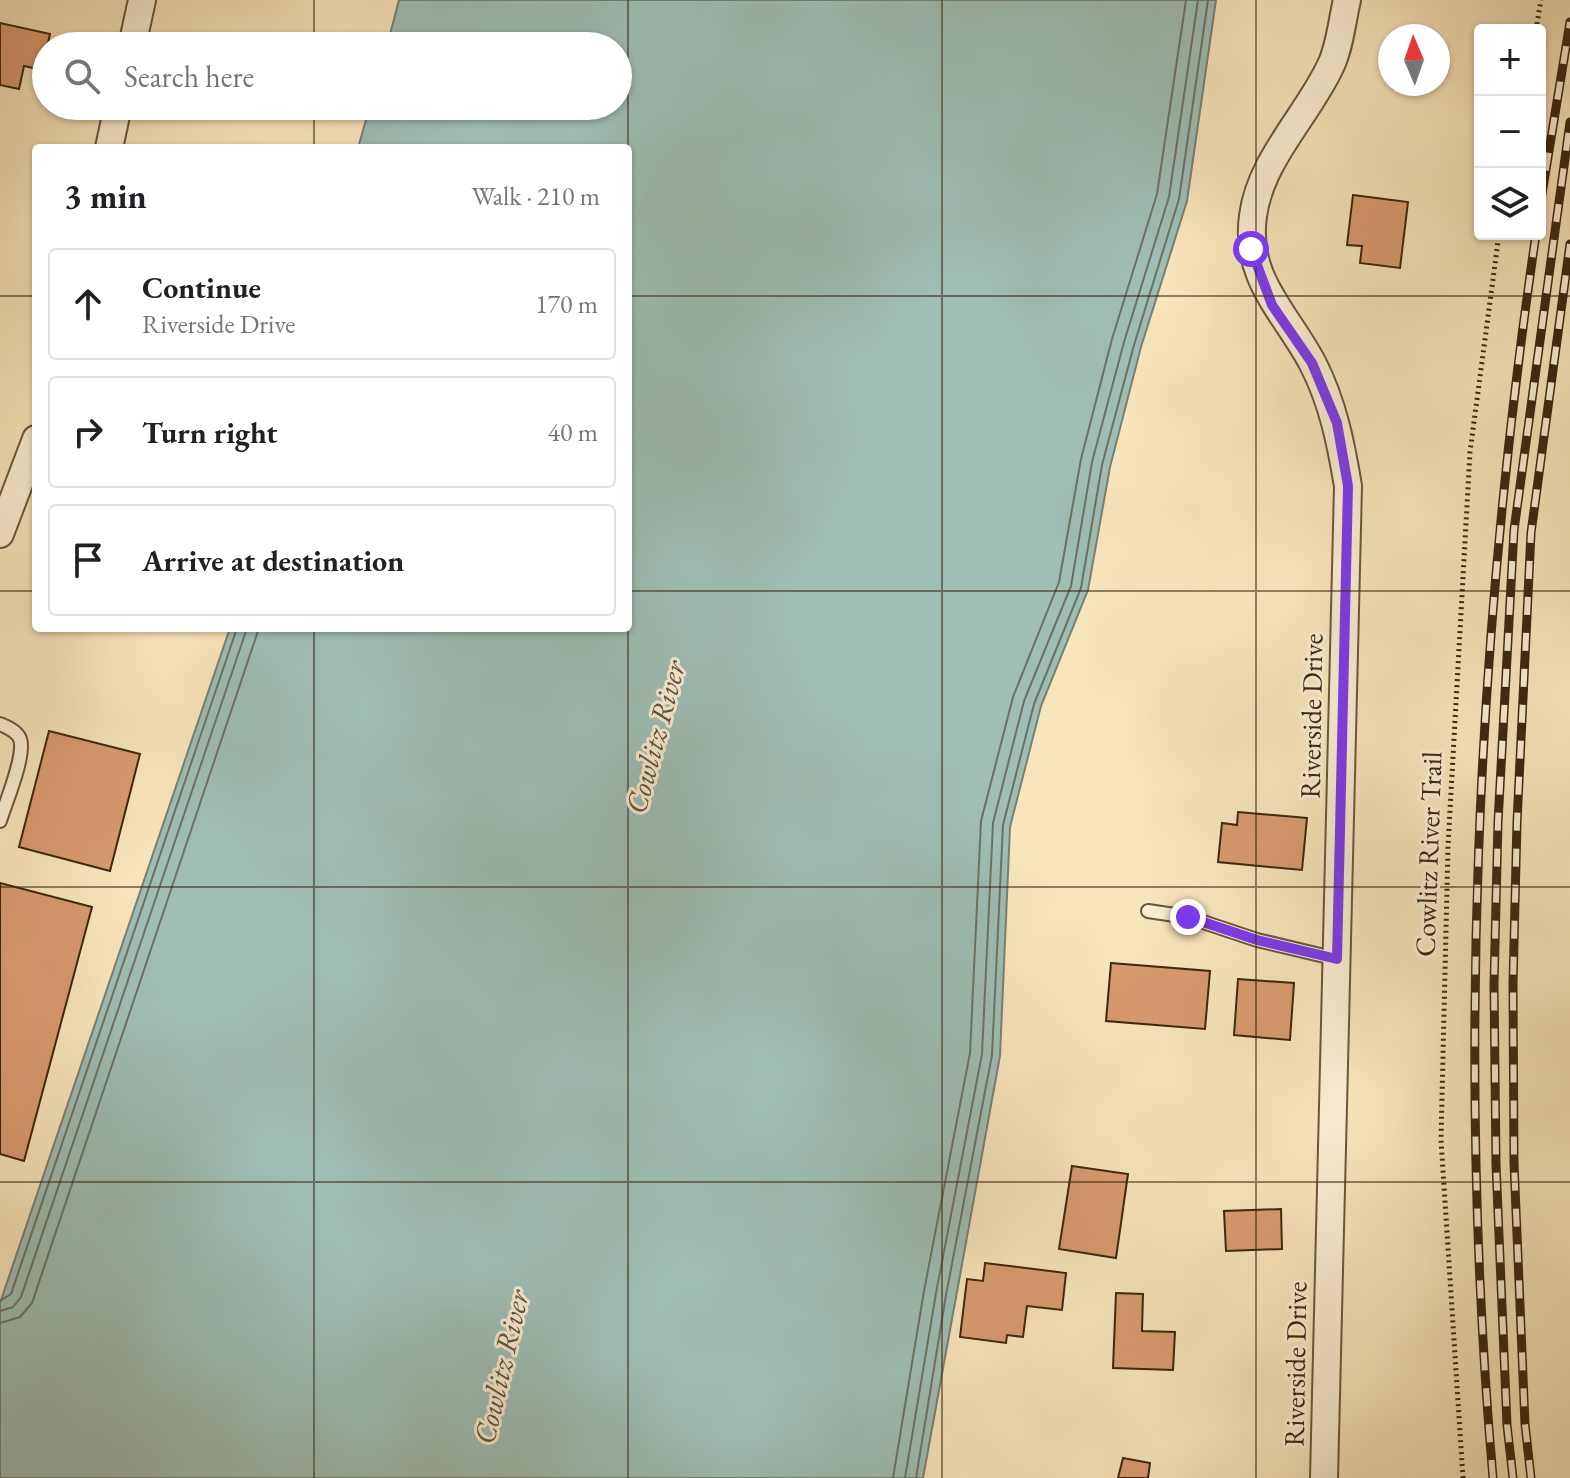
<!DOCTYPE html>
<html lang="en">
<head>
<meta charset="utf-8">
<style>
  body { margin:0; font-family:"EB Garamond",serif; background:#f6f6f6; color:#202124 }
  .controls { position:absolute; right:24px; top:24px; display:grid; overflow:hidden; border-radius:8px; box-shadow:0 2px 6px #0004 }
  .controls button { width:72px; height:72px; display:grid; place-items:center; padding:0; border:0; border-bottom:2px solid #e0e0e0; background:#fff; color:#202124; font:40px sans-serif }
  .compass { position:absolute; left:1378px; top:24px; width:72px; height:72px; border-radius:50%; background:#fff; box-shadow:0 2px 6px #0004; rotate:358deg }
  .stop { position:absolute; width:24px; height:24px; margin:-18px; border:6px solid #7c3aed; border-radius:50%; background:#fff }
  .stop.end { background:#7c3aed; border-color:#fff; box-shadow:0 2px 8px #0008 }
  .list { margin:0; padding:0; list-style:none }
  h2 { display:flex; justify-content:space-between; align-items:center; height:104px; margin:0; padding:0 32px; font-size:34px }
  h2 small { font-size:26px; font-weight:400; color:#757577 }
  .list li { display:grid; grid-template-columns:52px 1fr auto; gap:24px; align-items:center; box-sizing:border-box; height:112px; margin:0 16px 16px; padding:0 16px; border:2px solid #e0e0e0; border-radius:8px }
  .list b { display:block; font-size:30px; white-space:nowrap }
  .list p { margin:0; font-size:26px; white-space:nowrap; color:#757577 }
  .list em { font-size:26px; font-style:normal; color:#757577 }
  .icon { flex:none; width:44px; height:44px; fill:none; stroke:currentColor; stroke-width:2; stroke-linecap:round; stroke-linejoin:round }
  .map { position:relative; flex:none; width:1570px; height:1478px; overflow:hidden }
  .search { position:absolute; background:#fff; box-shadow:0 2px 6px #0004; left:32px; top:32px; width:600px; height:88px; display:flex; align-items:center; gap:20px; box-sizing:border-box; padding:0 28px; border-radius:44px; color:#757577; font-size:30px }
  .panel { position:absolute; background:#fff; box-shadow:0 2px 6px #0004; left:32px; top:144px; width:600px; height:488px; border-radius:8px }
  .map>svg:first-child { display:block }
</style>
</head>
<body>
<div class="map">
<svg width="1570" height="1478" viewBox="0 0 1570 1478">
  <rect width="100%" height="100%" fill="#f9e5bc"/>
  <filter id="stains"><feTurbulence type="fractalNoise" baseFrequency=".0025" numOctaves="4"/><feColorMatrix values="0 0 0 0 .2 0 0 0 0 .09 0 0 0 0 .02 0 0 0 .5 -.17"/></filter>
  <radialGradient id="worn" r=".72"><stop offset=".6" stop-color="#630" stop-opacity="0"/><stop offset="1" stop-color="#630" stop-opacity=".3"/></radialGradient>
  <polygon fill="#9ebeb6" stroke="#768174" stroke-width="2" points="399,0 1216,0 1187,201 1141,347 1110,467 1088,590 1041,706 1010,827 1000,1056 923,1478 0,1478 0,1303 230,628 628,628 628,148 358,148 370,106 618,106 618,46 387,46"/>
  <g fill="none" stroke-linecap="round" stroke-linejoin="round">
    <g stroke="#6c7263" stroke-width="2">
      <polyline points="0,1301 11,1294 237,628"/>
      <polyline points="0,1311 13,1307 21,1297 247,628"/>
      <polyline points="0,1323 20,1317 32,1303 259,628"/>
      <polyline points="893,1478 924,1291 970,1053 981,821 1013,697 1059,582 1081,459 1112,339 1157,194 1186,0"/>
      <polyline points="905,1478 936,1293 982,1054 993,823 1024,701 1071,586 1092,462 1124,342 1169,197 1198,0"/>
      <polyline points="916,1478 946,1295 992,1055 1003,825 1034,704 1081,588 1102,465 1134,345 1179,199 1208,0"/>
    </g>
  </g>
  <g fill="#d99b71" stroke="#3b2610" stroke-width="2">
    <polygon points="0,23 50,34 42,70 24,66 19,89 0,85"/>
    <polygon points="1353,195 1408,202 1400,268 1360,263 1362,246 1347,245"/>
    <polygon points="49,731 140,754 110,871 19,847"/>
    <polygon points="1238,812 1307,818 1302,870 1218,862 1222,823 1237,825"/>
    <polygon points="0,883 92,907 24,1161 0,1154"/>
    <polygon points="1111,963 1210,971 1205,1029 1106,1021"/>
    <polygon points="1238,979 1294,983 1290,1040 1234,1035"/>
    <polygon points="1072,1166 1128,1174 1116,1258 1059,1249"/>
    <polygon points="1281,1209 1282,1249 1226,1251 1224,1211"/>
    <polygon points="985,1263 1066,1273 1062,1310 1027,1306 1023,1337 1007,1335 1006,1343 960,1337 967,1279 983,1281"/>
    <polygon points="1116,1293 1143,1294 1142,1331 1175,1332 1173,1370 1113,1368"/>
    <polygon points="1123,1458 1150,1463 1148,1478 1118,1478"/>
  </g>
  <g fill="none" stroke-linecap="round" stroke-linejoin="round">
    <defs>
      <g id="service">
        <path d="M0,724C7,727 17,731 20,739C26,755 5,804 0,821"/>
        <polyline points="1148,911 1188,917 1257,940 1337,959"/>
      </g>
      <g id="minor">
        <polyline points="132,46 142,0"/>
        <polyline points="109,148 118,106"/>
        <polyline points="0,534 36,439"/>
        <path d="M1324,1478L1348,486C1341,444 1333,403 1313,364C1287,314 1244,279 1253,216C1260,160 1308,115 1331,65C1340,46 1342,21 1347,0"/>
      </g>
    </defs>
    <use href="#service" stroke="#6a563b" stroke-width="16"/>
    <use href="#minor" stroke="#6a563b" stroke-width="30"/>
    <g stroke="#3b2610" stroke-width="5" stroke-dasharray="2 4" stroke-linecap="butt">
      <polyline points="1536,30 1541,0"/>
      <polyline points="1463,1478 1441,1140 1448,846 1470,452 1499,234"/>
    </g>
    <use href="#service" stroke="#fbeed3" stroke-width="12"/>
    <use href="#minor" stroke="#fbeed3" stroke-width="26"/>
    <defs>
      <g id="rail">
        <polyline points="1540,206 1570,22"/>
        <path d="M1493,1478C1457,1067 1476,641 1536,234"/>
        <polyline points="1513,1478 1507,1425 1496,1164 1494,984 1498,822 1514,530 1570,122"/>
        <polyline points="1531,1478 1525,1424 1514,1163 1513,983 1517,822 1531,533 1570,244"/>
      </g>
    </defs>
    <use href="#rail" stroke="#3b2610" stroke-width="9"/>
    <use href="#rail" stroke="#fbeed3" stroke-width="6" stroke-dasharray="18" stroke-linecap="butt"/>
  </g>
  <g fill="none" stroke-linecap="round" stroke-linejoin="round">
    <polyline stroke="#7c3aed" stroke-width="10" points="1188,917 1257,940 1337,959 1348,486 1337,423 1312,363 1272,305 1251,249"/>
  </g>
  <path fill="none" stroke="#3b2610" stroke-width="2" stroke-opacity="0.55" d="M314,0V46M628,0V148M942,0V1478M1256,0V1478M314,106V148M628,148V628M0,296H36M628,296H1570M0,591H36M628,591H1570M314,628V1478M628,628V1478M0,887H1570M0,1182H1570"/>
  <g text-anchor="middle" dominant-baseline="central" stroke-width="6" stroke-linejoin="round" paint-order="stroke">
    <g font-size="28" fill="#3b2610" stroke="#fbeed3">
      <text transform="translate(1311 716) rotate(-89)">Riverside Drive</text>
      <text transform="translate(1428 854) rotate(-88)">Cowlitz River Trail</text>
      <text transform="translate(1295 1364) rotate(-89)">Riverside Drive</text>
    </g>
    <g font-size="30" font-style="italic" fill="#595442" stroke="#fbeed3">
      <text transform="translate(655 737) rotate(-75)">Cowlitz River</text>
      <text transform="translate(501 1367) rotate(-77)">Cowlitz River</text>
    </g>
  </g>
  <rect width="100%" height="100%" filter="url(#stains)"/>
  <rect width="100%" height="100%" fill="url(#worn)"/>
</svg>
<div class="controls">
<button>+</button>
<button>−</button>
<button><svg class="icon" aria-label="layers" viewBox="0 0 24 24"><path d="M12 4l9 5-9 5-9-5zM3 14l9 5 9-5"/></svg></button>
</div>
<svg class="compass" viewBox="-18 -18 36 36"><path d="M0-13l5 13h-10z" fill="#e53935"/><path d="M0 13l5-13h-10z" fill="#757577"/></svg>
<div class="stop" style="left:1251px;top:249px"></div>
<div class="stop end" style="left:1188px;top:917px"></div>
<div class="search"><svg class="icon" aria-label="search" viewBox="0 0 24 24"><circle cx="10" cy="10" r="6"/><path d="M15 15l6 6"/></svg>Search here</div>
<section class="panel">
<h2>3 min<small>Walk · 210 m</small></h2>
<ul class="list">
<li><svg class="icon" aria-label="ahead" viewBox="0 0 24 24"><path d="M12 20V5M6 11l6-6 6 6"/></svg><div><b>Continue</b><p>Riverside Drive</p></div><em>170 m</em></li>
<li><svg class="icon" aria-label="right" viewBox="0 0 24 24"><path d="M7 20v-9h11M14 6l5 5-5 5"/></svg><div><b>Turn right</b></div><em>40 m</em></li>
<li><svg class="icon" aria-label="arrive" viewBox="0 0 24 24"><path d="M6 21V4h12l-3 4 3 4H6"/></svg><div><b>Arrive at destination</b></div></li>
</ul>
</section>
</div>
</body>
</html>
